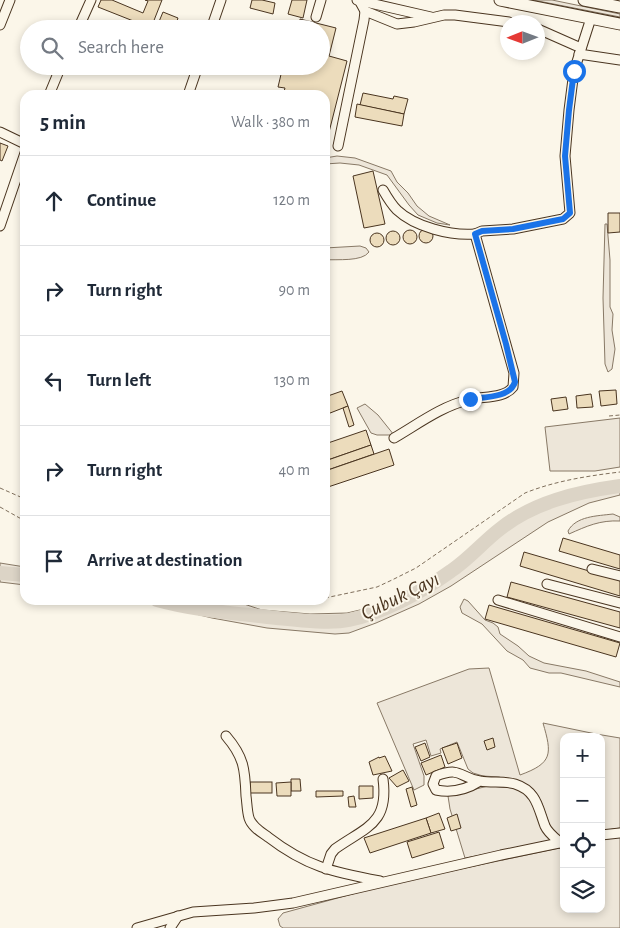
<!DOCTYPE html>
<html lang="en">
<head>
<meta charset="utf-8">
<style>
  body { margin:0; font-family:"Alegreya Sans",sans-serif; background:#f6f6f7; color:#1f2937 }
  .controls { position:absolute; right:15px; bottom:15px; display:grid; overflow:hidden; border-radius:10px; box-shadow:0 2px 8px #0003 }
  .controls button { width:45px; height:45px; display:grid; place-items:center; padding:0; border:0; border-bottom:1px solid #e0e1e3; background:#fff; color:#1f2937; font:25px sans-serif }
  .compass { position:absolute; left:500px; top:15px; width:45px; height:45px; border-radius:50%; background:#fff; box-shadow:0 2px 8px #0003; rotate:269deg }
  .stop { position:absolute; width:15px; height:15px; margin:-11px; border:4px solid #1a73e8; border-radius:50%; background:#fff }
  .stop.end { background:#1a73e8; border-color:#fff; box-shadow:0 1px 5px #0008 }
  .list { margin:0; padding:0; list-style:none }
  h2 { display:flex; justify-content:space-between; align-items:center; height:65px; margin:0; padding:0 20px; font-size:21px }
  h2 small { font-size:16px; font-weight:400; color:#747a83 }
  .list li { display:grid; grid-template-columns:32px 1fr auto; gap:15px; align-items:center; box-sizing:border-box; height:90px; padding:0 20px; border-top:1px solid #e0e1e3 }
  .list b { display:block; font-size:19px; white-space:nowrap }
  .list em { font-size:16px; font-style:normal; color:#747a83 }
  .icon { flex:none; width:28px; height:28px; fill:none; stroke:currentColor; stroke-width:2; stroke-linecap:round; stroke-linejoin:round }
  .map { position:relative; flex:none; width:620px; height:928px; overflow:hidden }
  .search { position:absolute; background:#fff; box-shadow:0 2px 8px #0003; left:20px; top:20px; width:310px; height:55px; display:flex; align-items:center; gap:12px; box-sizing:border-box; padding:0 18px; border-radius:28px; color:#747a83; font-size:19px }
  .panel { position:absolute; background:#fff; box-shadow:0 2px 8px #0003; left:20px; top:90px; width:310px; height:515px; border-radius:15px }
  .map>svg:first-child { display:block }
</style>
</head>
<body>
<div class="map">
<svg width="620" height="928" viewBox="0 0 620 928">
  <rect width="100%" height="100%" fill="#fbf6e9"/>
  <g fill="#ede6d9" stroke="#887966">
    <polygon points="533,0 552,0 620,14 620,17"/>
    <polygon points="337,156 355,158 391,171 397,182 408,193 417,206 429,216 450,225 437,223 418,215 409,205 387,175 359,165 340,163 325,164 325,158"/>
    <polygon points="605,224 607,224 610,260 610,307 613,314 612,330 615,349 612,369 608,372 605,364 603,298"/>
    <path d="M360,246L366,248L369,252C362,262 337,259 325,260V248Z"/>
    <polygon points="365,404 378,415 394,435 377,435 371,433 357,408"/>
    <polygon points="620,418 620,467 595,471 550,471 545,427"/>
    <polygon points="620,482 620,495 589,503 548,522 451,586 419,604 376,623 349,633 335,634 267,628 212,618 159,605 114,600 232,600 262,610 310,614 347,613 364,609 380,605 420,585 453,563 515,513 528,505 544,499 585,488"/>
    <path d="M613,514L620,517V521C600,520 587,526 569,534L568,531C576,516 597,516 613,514Z"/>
    <polygon points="0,563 25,567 25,585 0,582"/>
    <polygon points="464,599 468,601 485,620 493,623 498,627 500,634 518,646 529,656 544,663 586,671 620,682 620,687 561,673 549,673 530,668 523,660 507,651 482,624 462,613 460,607"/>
    <path d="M489,668L520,775C553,763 552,754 543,723L596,734L620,738V828L601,831V737H564V838H561L551,829L541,801L535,791L524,785L499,777L483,776L473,773L468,769L457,742L440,749L441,753L431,756L426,740L413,744L424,776V785L414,790L377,703L469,669Z"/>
    <path d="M492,785C540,784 530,810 551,842L465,858L450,809L448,796Z"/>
    <polygon points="620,837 620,928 283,928 280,926 278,919 283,913 385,885 564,847 564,909 601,909 601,840"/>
  </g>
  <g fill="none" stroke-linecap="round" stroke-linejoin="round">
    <g stroke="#dcd4c6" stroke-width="14">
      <polyline points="0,573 25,575"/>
      <path d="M157,600C197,611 236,613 277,618C297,620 330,624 349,620C383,613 422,592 451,571C469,559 483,542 500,529C534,502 577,492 620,486"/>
    </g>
  </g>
  <g fill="#ecdcbc" stroke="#4a3520">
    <polygon points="101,0 112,0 143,13 148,1 145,0 162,0 151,28 98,7"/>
    <polygon points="252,0 262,0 275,3 273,14 250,8"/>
    <polygon points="292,0 307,0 303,18 288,14"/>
    <polygon points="163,12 178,18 174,29 158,24"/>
    <polygon points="300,19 336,28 329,56 347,61 326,144 325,95 283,95 285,88 278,87 283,66 321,66 321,29 294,29 296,21 300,21"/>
    <polygon points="363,93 393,99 394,96 408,99 404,114 360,105"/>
    <polygon points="357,104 404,114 402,126 355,117"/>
    <polygon points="0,143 8,146 2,161 0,160"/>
    <polygon points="373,171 385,224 364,228 353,176"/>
    <polygon points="608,213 620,213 620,232 608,233"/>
    <circle cx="426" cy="236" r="7"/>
    <circle cx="410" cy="237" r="7"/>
    <circle cx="393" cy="238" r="7"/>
    <circle cx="377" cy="240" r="7"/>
    <polygon points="616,390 617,404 601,406 599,391"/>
    <polygon points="342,391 348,406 325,415 325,397"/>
    <polygon points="591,394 593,407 577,408 576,396"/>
    <polygon points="566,397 568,409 553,411 551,399"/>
    <polygon points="348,406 354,425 349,427 343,408"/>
    <polygon points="366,430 371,445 325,461 325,444"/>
    <polygon points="371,445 374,454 325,471 325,461"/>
    <polygon points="389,449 394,465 325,488 325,471"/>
    <polygon points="563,538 620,555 620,569 559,551"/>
    <polygon points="524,552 620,580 620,596 520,566"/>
    <polygon points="511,582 620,612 620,628 507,597"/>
    <polygon points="489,605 620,643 616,657 485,619"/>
    <polygon points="493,738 495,747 487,750 484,741"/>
    <polygon points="425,743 430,757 421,761 415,747"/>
    <polygon points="457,743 462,758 448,764 442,748"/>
    <polygon points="441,755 445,767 426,775 421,763"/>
    <polygon points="385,756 392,771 373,775 369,762 379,757 379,758"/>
    <polygon points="403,770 409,781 397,787 389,778"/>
    <polygon points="291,779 300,779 301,791 291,791"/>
    <rect x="250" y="782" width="22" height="11"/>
    <polygon points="291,782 291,796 277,796 276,783"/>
    <polygon points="359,786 373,786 373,798 359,799"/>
    <polygon points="412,787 417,805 411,807 406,789"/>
    <polygon points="316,791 343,791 343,796 316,797"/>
    <polygon points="354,796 356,807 349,807 348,797"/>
    <polygon points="439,813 445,829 431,833 426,818"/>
    <polygon points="457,814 461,828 451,831 447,818"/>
    <polygon points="426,818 431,833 370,853 364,838"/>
    <polygon points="439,832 444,848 412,858 407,842"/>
  </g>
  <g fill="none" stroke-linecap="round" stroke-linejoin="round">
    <defs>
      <g id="minor">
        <polyline points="357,0 431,17"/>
        <polyline points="365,11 397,24 414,22 444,15 455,15 509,22"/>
        <polyline points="316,17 321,0"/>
        <polyline points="0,25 10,0"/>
        <polyline points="78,29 91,0"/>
        <polyline points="211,29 221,0"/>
        <polyline points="538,29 581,48"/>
        <polyline points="579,54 620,60"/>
        <polyline points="49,95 61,66"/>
        <polyline points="188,95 198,66"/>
        <polyline points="0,132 25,144"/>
        <polyline points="338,146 364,20 365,11 359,0"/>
        <path d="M383,190C387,197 391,204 397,210C415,227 451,236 475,234"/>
        <polyline points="0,226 25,153"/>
        <path d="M394,438C418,424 442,406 468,400C482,396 504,399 513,387L514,373L475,234L482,231L513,229L563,219L570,213L565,156L569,110L574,71L591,18"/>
        <polyline points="592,569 620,576"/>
        <polyline points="547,584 620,603"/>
        <polyline points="498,600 620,637"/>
        <path d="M226,736C244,757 245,769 246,796C247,803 247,811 249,818C252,827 261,832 268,837C307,867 333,872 380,881"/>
        <path d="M480,781C466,790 451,793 436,790L433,784L436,776C462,766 459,778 480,781C492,783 504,781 515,784C537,791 538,808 545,826C548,833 555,838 561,843"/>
        <polyline points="601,835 620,833"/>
        <path d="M326,869L331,854L335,849C366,827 389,824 383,779"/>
        <polyline points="137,928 193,912 254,908 293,903 501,855 564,842"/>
        <polyline points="170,928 178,916"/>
      </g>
      <g id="major">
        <polyline points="500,0 620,24"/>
        <polyline points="584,0 620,7"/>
      </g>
    </defs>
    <use href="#minor" stroke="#4a3520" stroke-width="11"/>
    <use href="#major" stroke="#4a3520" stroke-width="13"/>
    <g stroke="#7f6f5c" stroke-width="1" stroke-dasharray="4 2.5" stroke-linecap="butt">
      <polyline points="609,416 620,415"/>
      <polyline points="0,488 25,499"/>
      <polyline points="0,507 25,521"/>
      <path d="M325,598L377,587L392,580L416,568L525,493C555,481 587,476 620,472"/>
      <polyline points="252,600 270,602 307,600"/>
    </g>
    <use href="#minor" stroke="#fbf6e9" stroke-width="9"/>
    <use href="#major" stroke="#fbf6e9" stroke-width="11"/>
  </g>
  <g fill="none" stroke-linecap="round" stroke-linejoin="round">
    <path stroke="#1a73e8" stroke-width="6" d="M470,399C484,397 510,398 515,382L506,344L475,234L482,231L513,229L563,219L570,213L565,156L569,110L574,71"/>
  </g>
  <g text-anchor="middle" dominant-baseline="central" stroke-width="4" stroke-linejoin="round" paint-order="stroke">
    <g font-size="21" font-style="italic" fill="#4a3520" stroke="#fbf6e9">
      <text transform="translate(400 596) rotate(-26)">Çubuk Çayı</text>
    </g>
  </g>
</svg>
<div class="controls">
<button>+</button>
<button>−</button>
<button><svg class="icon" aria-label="locate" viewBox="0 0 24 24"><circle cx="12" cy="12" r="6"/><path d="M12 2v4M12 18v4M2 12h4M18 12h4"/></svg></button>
<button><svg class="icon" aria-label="layers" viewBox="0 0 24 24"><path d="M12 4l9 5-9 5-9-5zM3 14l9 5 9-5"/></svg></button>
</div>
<svg class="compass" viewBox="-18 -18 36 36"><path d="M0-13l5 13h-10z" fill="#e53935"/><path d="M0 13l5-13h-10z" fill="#747a83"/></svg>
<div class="stop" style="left:574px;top:71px"></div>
<div class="stop end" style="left:470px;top:399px"></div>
<div class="search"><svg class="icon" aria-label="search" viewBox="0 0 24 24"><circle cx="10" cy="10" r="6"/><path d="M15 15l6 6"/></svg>Search here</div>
<section class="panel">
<h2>5 min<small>Walk · 380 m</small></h2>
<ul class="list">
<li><svg class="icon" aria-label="ahead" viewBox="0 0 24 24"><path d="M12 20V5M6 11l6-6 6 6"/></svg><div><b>Continue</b></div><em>120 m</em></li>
<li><svg class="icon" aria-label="right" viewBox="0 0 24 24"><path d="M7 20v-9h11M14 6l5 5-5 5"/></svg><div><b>Turn right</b></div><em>90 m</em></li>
<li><svg class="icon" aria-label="left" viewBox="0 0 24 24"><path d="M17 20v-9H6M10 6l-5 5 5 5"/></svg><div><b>Turn left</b></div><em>130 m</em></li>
<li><svg class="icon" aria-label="right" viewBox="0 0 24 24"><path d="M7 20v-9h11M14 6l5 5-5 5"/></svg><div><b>Turn right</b></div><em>40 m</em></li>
<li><svg class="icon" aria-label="arrive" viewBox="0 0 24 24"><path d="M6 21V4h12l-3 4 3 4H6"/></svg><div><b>Arrive at destination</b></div></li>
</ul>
</section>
</div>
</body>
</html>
